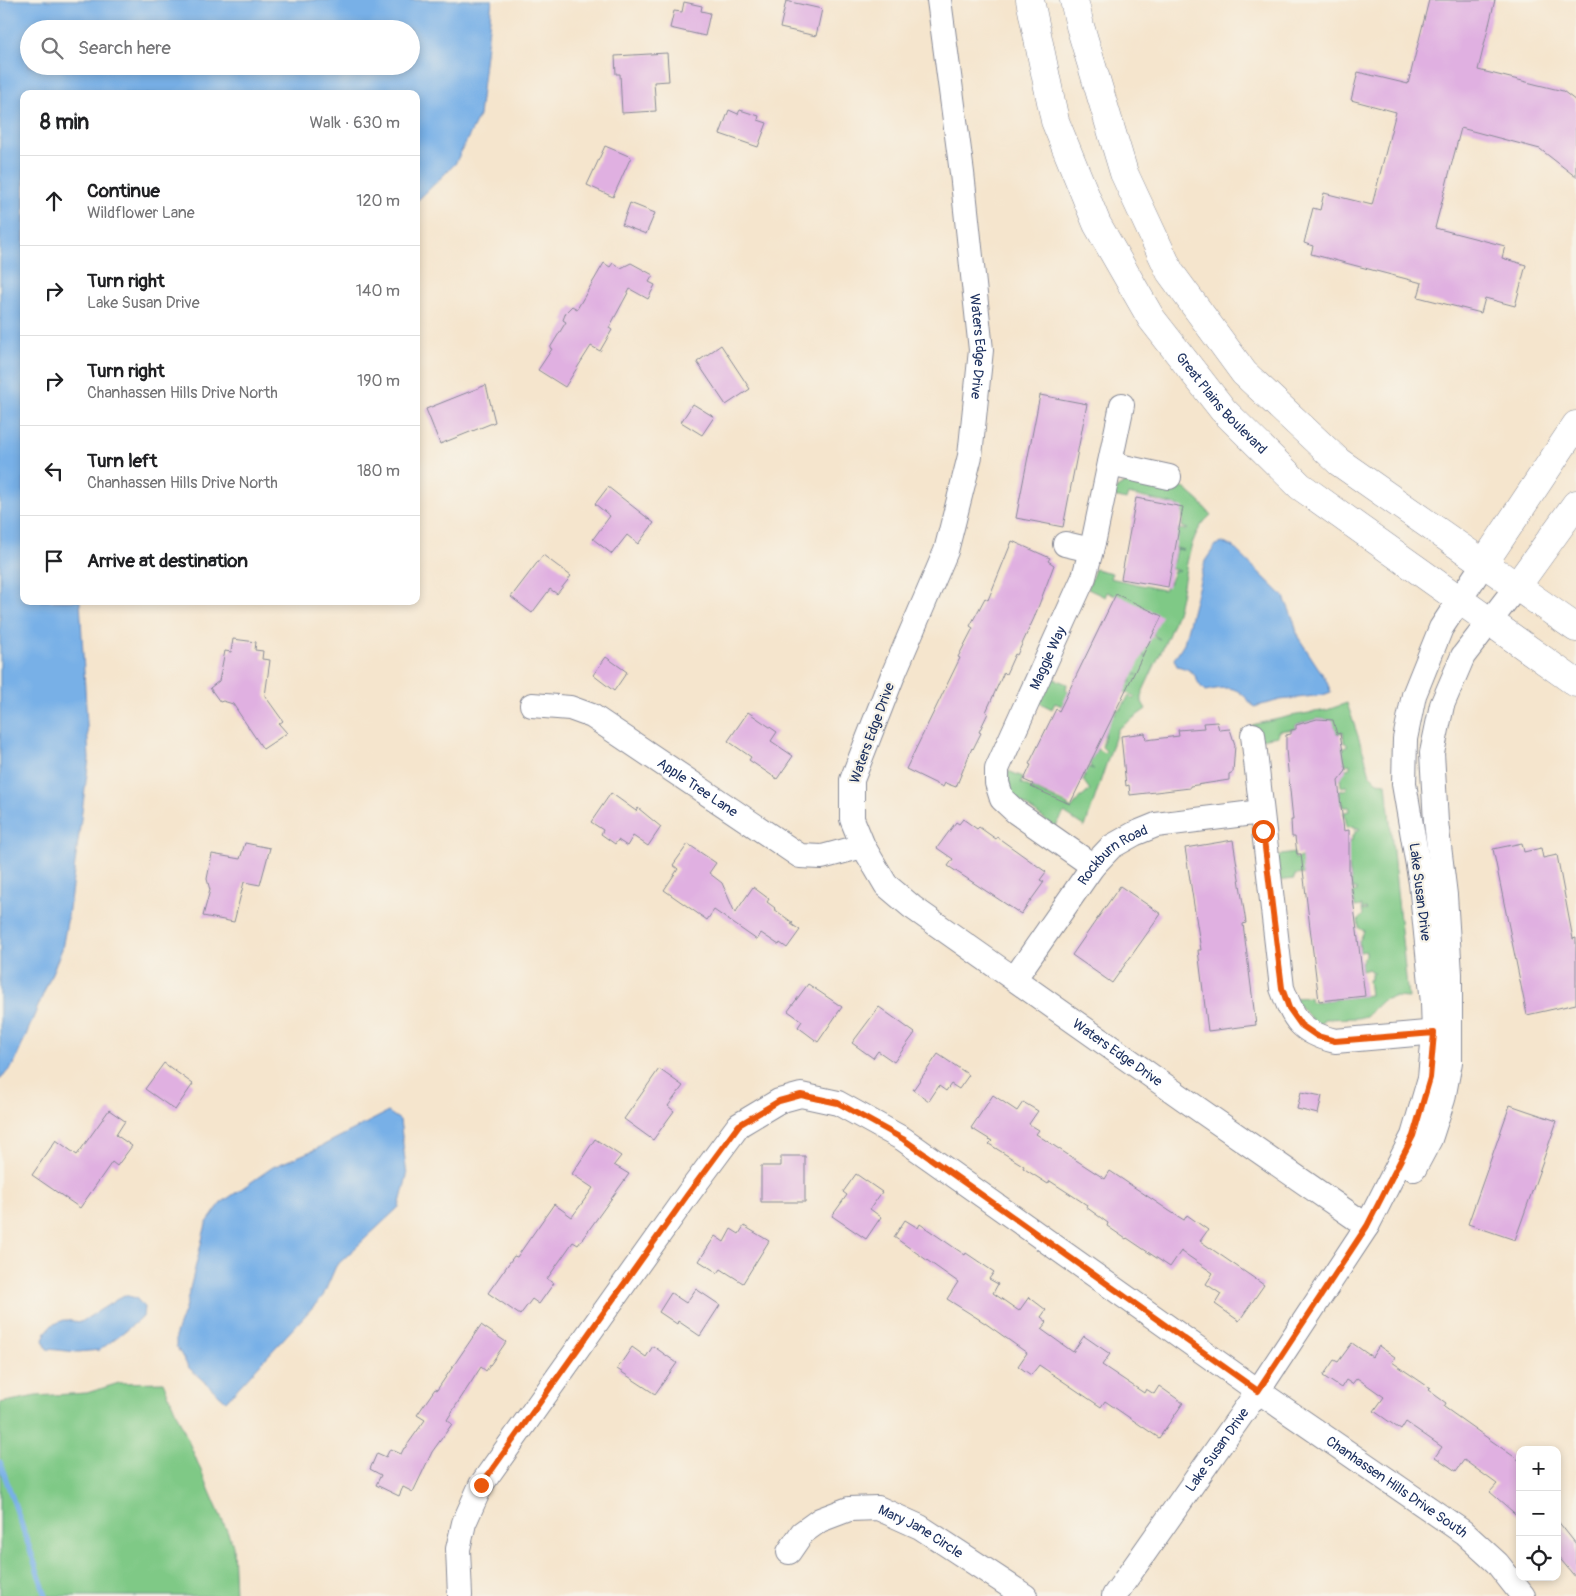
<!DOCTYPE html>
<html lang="en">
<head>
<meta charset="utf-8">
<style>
  body { margin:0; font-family:Pangolin,sans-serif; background:#f6f6f6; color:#202124 }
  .controls { position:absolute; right:15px; bottom:15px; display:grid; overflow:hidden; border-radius:10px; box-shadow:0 2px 8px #0003 }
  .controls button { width:45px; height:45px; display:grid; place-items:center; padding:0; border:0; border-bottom:1px solid #e0e0e0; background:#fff; color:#202124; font:25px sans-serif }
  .stop { position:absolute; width:15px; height:15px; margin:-11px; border:4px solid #ea580c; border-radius:50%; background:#fff }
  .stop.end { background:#ea580c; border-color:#fff; box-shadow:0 1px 5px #0008 }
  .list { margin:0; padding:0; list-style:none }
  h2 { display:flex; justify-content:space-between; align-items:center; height:65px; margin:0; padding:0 20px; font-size:21px }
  h2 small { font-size:16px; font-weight:400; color:#757577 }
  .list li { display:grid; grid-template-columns:32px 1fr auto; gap:15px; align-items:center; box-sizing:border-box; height:90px; padding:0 20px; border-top:1px solid #e0e0e0 }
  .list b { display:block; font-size:19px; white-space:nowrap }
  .list p { margin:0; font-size:16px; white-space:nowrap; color:#757577 }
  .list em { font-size:16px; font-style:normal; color:#757577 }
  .icon { flex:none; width:28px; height:28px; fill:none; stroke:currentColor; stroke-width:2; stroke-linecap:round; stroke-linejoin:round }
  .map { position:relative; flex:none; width:1576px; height:1596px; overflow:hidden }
  .search { position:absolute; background:#fff; box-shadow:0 2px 8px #0003; left:20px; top:20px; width:400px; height:55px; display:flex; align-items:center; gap:12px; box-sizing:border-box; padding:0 18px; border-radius:28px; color:#757577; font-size:19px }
  .panel { position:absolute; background:#fff; box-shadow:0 2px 8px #0003; left:20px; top:90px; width:400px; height:515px; border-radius:10px }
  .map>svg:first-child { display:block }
</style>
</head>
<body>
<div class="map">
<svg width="1576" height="1596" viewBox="0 0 1576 1596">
  <rect width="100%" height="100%" fill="#f7f3e8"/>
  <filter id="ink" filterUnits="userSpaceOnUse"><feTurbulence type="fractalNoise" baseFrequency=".02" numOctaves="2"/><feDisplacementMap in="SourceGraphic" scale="10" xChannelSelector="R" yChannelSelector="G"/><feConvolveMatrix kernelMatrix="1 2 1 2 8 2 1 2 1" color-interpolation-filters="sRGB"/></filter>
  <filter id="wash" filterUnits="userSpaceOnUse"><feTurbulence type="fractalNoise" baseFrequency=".0096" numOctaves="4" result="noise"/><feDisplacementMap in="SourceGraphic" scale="20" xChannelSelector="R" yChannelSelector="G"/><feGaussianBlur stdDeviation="1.12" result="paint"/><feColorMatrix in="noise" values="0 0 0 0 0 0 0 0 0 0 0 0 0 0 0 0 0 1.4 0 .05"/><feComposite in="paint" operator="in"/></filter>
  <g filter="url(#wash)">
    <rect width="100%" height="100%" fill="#f5e5cd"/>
    <g fill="#7fc986" stroke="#4d7c72">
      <path d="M1129,481L1178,483L1199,501L1211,515C1184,537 1187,581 1177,612C1168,640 1154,666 1142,693V702L1146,709L1118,729L1085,827L1064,813L1055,827L1010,794L1008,771L1023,777L1021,783L1068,805V808H1072L1080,797H1082L1090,790L1083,780L1085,776L1084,773L1087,767L1094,769L1090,767L1091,765L1089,764L1097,749L1104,753L1106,751L1102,747L1107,725L1055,703L1052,709L1038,702L1050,677L1067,684L1066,690L1116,714L1117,709L1120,710L1129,696L1133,699L1135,697L1123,691L1128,683L1131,682V674L1138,675L1131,672L1138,654L1146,657L1142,654L1149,636L1160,639L1153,635L1158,616L1107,592L1105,597L1088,589L1095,569L1112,573L1110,578L1163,590L1165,589L1166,584H1169L1174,571H1180L1169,568L1168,563H1173L1176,549L1183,550L1173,547L1178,529L1187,530L1188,529L1182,527L1183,513L1179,512L1180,506L1128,494L1126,500L1111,496L1118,487Z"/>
      <polygon points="1347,703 1365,757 1370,775 1377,782 1386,783 1408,998 1394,997 1383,1000 1366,1016 1358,1018 1324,1019 1319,1027 1292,998 1310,997 1311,1002 1370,995 1368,980 1371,979 1371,974 1375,973 1375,972 1371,972 1369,969 1362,971 1361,964 1366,955 1366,951 1360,952 1359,942 1364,931 1359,928 1358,920 1363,915 1362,911 1367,910 1366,908 1362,910 1362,906 1355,907 1353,892 1357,891 1357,889 1352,889 1349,866 1333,864 1305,874 1295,875 1294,879 1278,881 1275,856 1294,853 1295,859 1352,840 1352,835 1355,834 1355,831 1359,830 1359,828 1355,828 1354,826 1347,827 1344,812 1349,811 1350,808 1349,807 1343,807 1342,804 1340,804 1339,791 1347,789 1347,786 1341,787 1340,778 1346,769 1350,768 1350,764 1345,765 1345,762 1335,763 1335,750 1347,747 1347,743 1344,743 1343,732 1337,734 1332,720 1317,719 1296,725 1296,729 1278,731 1278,736 1261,739 1252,725 1291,716 1327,710"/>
      <polygon points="163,1382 233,1545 235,1596 0,1596 0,1403 36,1396 87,1393 119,1383"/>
    </g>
    <g fill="#78b0e7" stroke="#4a70a2" fill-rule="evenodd">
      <path d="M0,0H492L479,116L455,164L416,202V94H24V601H80L89,759L68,916L62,949L14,1064L0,1080ZM29,29H411V66H29Z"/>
      <path d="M1223,543L1232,546L1284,597L1294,621L1298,637L1325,678L1331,692L1323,695L1280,700L1254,707C1236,685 1231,686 1205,691C1191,677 1201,672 1177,666L1174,659L1184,643L1205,561L1216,545Z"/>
      <polygon points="388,1112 400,1120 407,1176 399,1207 336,1266 323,1296 226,1401 189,1368 176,1346 176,1333 185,1309 206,1224 221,1203 273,1167 316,1149"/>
      <polygon points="124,1295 136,1298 144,1307 143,1317 100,1350 78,1352 47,1349 43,1340 46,1332 52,1325 64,1320 81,1322"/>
    </g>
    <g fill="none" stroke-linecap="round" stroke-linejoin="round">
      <polyline stroke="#78b0e7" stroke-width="5.5" points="0,1462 46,1596"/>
    </g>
    <g id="blocks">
      <g fill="#e0b0e1">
        <polygon points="1429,0 1495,0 1478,70 1563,91 1576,101 1576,177 1540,149 1461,128 1435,228 1505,246 1502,258 1526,265 1515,306 1485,298 1481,313 1418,297 1422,283 1311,254 1313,246 1304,243 1313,208 1320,210 1324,193 1372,205 1396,112 1351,100 1358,72 1408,84"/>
        <polygon points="786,1 822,9 816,36 780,28"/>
        <polygon points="684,2 702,6 701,11 710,13 705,36 670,28 674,11 682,12"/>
        <polygon points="667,53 669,81 654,82 656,111 622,113 620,74 616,74 615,56"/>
        <polygon points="729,110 738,114 740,110 759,116 758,120 767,123 758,147 720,134"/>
        <polygon points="605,146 631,157 613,197 587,185"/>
        <polygon points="630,203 655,213 646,234 622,225"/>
        <polygon points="604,263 610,267 613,263 621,268 631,263 653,275 649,282 655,285 648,299 630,289 609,328 612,330 600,351 591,346 565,387 538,370 552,349 550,348 566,322 563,320 566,312 572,306 577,309"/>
        <polygon points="721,345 750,389 726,405 697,362"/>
        <polygon points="486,385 495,422 440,444 426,409"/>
        <polygon points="1040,395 1087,404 1063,527 1016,518"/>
        <polygon points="693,404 714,417 702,435 681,422"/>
        <polygon points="608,487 654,523 638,544 627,535 612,554 593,539 610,516 595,504"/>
        <polygon points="1136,498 1183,507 1168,587 1121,579"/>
        <polygon points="1012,541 1050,558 1048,561 1054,565 1034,618 1017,655 1015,654 1006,674 1004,672 986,712 988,713 979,732 981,733 973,749 972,748 956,787 945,783 943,787 906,769 960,658 958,657 973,628 970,626 985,598 988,600"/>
        <polygon points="543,555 571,576 557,594 550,589 532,613 511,597"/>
        <polygon points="1116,594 1162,616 1070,804 1031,787 1033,784 1024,780 1031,765 1029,764 1056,709 1059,711"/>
        <polygon points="233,639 256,642 255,650 263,651 262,659 270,660 265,696 283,721 279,724 287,733 263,749 233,704 223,701 220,702 210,688 219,681 225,651 231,652"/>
        <polygon points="606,657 627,672 614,691 593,675"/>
        <polygon points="748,712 777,732 771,741 793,756 777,779 749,760 751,757 728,741"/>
        <polygon points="1317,719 1333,720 1337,734 1340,733 1346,771 1338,781 1344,831 1349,830 1349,874 1350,874 1365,996 1319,1001 1301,854 1297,854 1295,837 1292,837 1291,820 1293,820 1286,750 1286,735 1291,734 1291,730 1296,729 1296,725"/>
        <polygon points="1217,722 1219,730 1230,729 1235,745 1233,772 1229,774 1229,780 1190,786 1190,788 1130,795 1129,785 1126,786 1121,736 1145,733 1146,740 1179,736 1178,730 1204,728 1203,723"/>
        <polygon points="611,793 636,811 638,808 661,827 648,846 633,836 627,846 618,840 615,844 601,834 603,830 591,822"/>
        <polygon points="963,819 977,829 979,827 996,839 997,837 1046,872 1040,880 1044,882 1021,914 948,866 953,859 937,848 956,822 959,824"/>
        <polygon points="1233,840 1246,923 1243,924 1256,1025 1208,1031 1198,950 1201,950 1185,848"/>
        <polygon points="245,843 270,848 260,885 244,882 234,922 203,916 210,890 207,879 212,854 240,859"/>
        <polygon points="1522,843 1524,852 1541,848 1543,858 1557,855 1573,939 1576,938 1576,1004 1527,1015 1493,849"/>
        <polygon points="688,844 716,863 709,873 722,883 735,913 753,887 769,899 767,902 775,908 774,909 793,923 791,924 800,930 787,948 780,943 779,945 761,933 757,940 714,910 707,920 664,890 678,869 673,865"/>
        <polygon points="1120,886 1161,914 1112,983 1072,955"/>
        <polygon points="808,984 842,1007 818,1042 798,1027 802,1021 788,1011"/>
        <polygon points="879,1007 915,1033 894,1062 878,1051 873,1058 852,1043"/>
        <polygon points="938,1054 969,1075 959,1089 951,1084 946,1091 939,1086 929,1101 913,1090"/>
        <polygon points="164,1063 193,1084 175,1110 145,1089"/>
        <polygon points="659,1069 683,1086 668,1106 674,1111 653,1140 624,1119"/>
        <polygon points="1301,1092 1322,1096 1318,1114 1297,1109"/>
        <polygon points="993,1095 1017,1111 1023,1102 1038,1111 1029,1124 1039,1130 1036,1134 1105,1179 1110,1171 1171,1212 1184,1220 1187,1215 1208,1230 1200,1241 1264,1285 1239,1321 1215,1304 1221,1294 1206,1284 1213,1273 1181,1251 1170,1267 1127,1238 1126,1239 1107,1226 1108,1223 1086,1207 1087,1205 1050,1181 1048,1184 1023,1168 1024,1166 989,1144 992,1141 971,1128"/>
        <polygon points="1510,1105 1557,1121 1515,1240 1468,1224"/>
        <polygon points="109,1110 125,1121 116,1135 132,1146 117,1166 112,1162 80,1208 32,1175 56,1140 77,1155"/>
        <polygon points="595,1139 621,1156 614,1165 629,1174 578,1245 573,1242 547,1279 554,1283 539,1304 532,1299 520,1315 488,1293 514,1256 517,1257 554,1204 572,1217 593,1188 572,1174"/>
        <polygon points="781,1156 805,1156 805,1202 761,1202 761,1166 781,1166"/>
        <polygon points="856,1174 882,1192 870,1209 881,1217 866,1239 832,1216 847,1195 843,1192"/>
        <polygon points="905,1220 918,1228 920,1224 965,1255 966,1253 994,1272 989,1279 998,1284 993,1293 1019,1311 1029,1297 1046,1310 1041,1317 1047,1322 1041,1329 1073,1352 1084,1336 1110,1354 1102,1365 1144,1393 1146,1389 1154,1394 1159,1386 1183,1403 1159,1438 1105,1401 1101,1407 1039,1365 1031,1375 1018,1366 1027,1353 985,1323 947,1299 958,1282 894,1237"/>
        <polygon points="744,1226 769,1241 743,1283 721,1269 718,1273 699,1261 715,1236 724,1242 731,1229 739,1234"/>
        <polygon points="696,1289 720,1305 700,1336 678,1321 677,1324 659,1312 671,1293 686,1303"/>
        <polygon points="481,1325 506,1342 486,1371 481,1367 457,1404 447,1420 452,1424 432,1452 413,1492 403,1487 399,1496 376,1485 381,1475 370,1469 377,1453 386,1457 390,1449 401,1454 404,1448 405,1448 425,1420 417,1415 435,1389 437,1390"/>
        <polygon points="1352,1343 1372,1357 1379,1346 1395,1357 1392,1362 1430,1388 1428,1390 1446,1403 1444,1407 1520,1461 1520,1518 1490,1492 1497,1484 1464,1460 1456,1471 1435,1457 1442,1447 1406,1422 1401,1430 1374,1411 1384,1397 1357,1378 1352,1384 1346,1380 1341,1388 1323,1376 1334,1360 1338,1362"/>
        <polygon points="653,1346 677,1363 655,1394 617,1369 632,1347 646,1357"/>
        <polygon points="1557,1520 1576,1544 1576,1578 1557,1555"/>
      </g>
    </g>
  </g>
  <g filter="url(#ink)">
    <use href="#blocks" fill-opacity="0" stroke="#888a96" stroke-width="1"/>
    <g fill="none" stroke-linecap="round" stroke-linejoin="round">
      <defs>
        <g id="minor">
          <path id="s1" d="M939,0L962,173L981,350L970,456L946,551L893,675L852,780V819L863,846L886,885L912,907L1184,1099L1367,1226"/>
          <polyline points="1110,464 1169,477"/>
          <polyline points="1065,544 1091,550"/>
          <path id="s2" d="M532,705L570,708L592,716L800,856L822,857L863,846"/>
          <path d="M1253,735L1282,988C1294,1020 1300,1032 1335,1041L1449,1031"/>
          <path id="s3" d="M1093,866L1016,812L1002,799L997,783V769L1084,577L1094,539L1122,405"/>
          <path id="s4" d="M1015,978L1093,866L1111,847L1134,834L1156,825L1261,812"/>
          <polyline points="1414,1169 1430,1139 1443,1099 1450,1062 1450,974 1445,895 1436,822 1432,753 1442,705 1463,656 1517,586"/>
          <path id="s5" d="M789,1552L802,1533L820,1520L849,1509L878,1508L920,1527L1025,1596"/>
          <path id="s6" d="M460,1596L458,1549L464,1523L481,1485L688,1194L739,1125L779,1101L801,1095L838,1103L903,1139L1258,1391L1463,1532L1497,1563L1523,1596"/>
          <path id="s7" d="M1114,1596L1258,1391L1367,1226L1413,1136L1430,1078L1434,1033L1433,1003L1421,883L1404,784L1405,739L1414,695L1441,628L1484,563"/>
        </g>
        <g id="major">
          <path id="s8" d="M1030,0L1055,121L1097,224L1151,318L1223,410L1300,486L1576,683"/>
          <polyline points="1074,0 1080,26 1124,173 1170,272 1244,373 1339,462 1576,628"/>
        </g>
        <g id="highway">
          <polyline points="1484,563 1576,425"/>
          <polyline points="1517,586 1576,504"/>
        </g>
      </defs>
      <use href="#minor" stroke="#888a96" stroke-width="26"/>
      <use href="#major" stroke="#888a96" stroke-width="29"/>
      <use href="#highway" stroke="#888a96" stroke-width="29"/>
      <use href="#minor" stroke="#fff" stroke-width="24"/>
      <use href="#major" stroke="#fff" stroke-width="28"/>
      <use href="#highway" stroke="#fff" stroke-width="28"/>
    </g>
  </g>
  <g fill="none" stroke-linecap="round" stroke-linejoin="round" filter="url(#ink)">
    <polyline stroke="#ea580c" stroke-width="6" points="481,1485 688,1194 739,1125 779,1101 801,1095 838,1103 903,1139 1258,1391 1367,1226 1413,1136 1430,1078 1434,1033 1335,1041 1317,1036 1301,1025 1289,1008 1282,988 1263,831"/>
  </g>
  <g text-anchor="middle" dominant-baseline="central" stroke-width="4.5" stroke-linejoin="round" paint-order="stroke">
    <g font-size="14" fill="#1b2f5e" stroke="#f7f3e8">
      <text stroke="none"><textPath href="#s1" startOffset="349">Waters Edge Drive</textPath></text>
      <text stroke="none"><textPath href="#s8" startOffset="454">Great Plains Boulevard</textPath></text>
      <text stroke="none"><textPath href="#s3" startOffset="266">Maggie Way</textPath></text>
      <text transform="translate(872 733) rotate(-70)">Waters Edge Drive</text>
      <text stroke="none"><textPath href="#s2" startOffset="189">Apple Tree Lane</textPath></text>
      <text stroke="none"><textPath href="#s4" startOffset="159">Rockburn Road</textPath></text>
      <text transform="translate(1420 892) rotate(83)">Lake Susan Drive</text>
      <text stroke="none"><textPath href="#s1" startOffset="1204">Waters Edge Drive</textPath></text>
      <text stroke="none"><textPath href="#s7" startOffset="179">Lake Susan Drive</textPath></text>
      <text stroke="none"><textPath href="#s6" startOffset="1344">Chanhassen Hills Drive South</textPath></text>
      <text stroke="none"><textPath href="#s5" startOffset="154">Mary Jane Circle</textPath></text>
    </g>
  </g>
</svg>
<div class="controls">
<button>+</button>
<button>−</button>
<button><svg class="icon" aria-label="locate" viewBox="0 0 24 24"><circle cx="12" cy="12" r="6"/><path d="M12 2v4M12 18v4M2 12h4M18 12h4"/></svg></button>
</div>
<div class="stop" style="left:1263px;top:831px"></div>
<div class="stop end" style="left:481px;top:1485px"></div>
<div class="search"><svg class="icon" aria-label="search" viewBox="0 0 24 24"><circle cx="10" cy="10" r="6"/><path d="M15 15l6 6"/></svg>Search here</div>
<section class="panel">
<h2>8 min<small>Walk · 630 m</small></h2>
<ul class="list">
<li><svg class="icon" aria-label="ahead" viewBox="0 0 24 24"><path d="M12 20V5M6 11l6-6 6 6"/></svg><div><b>Continue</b><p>Wildflower Lane</p></div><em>120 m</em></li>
<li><svg class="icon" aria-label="right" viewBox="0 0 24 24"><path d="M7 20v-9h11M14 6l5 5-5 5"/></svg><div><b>Turn right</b><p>Lake Susan Drive</p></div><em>140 m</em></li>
<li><svg class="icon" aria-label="right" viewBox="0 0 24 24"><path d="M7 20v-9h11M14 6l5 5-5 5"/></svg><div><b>Turn right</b><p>Chanhassen Hills Drive North</p></div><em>190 m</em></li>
<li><svg class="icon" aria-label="left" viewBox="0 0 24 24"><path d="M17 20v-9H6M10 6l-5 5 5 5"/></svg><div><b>Turn left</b><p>Chanhassen Hills Drive North</p></div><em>180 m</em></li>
<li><svg class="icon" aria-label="arrive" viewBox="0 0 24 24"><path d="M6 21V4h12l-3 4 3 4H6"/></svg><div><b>Arrive at destination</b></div></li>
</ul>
</section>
</div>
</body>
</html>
